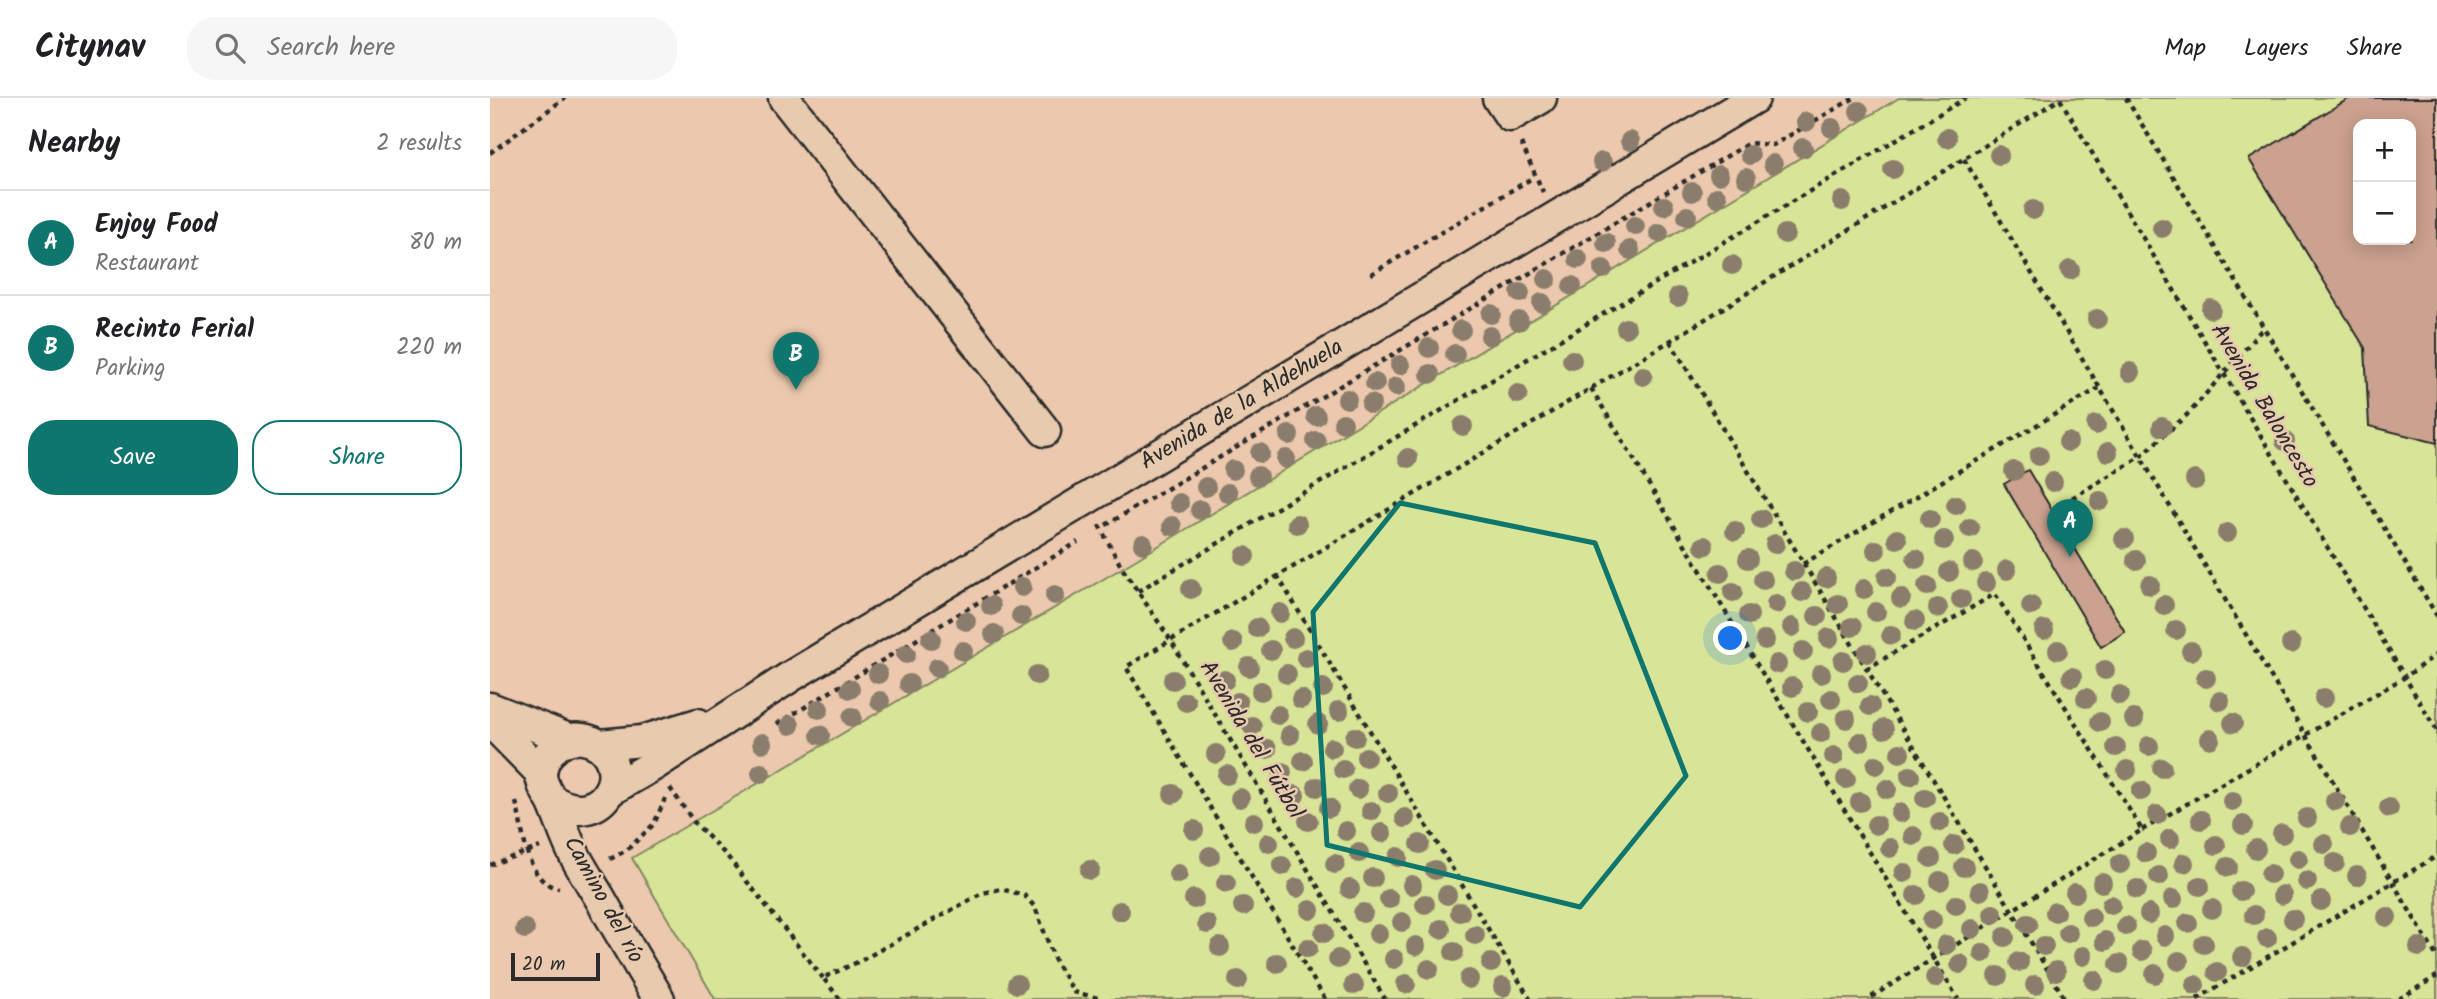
<!DOCTYPE html>
<html lang="en">
<head>
<meta charset="utf-8">
<style>
  body { margin:0; font-family:Kalam,sans-serif; background:#f6f6f6; color:#202124 }
  .controls { position:absolute; right:21px; top:21px; display:grid; overflow:hidden; border-radius:14px; box-shadow:0 4px 18px #0003 }
  .controls button { width:63px; height:63px; display:grid; place-items:center; padding:0; border:0; border-bottom:2px solid #e0e0e0; background:#fff; color:#202124; font:35px sans-serif }
  .scale { position:absolute; left:21px; bottom:18px; width:89px; box-sizing:border-box; padding-left:7px; border:4px solid #2b2b2b; border-top:0; font-size:19px; line-height:24px; white-space:nowrap; color:#2b2b2b; -webkit-text-stroke:5px #e8caae; paint-order:stroke }
  .you { position:absolute; left:1241px; top:541px; width:24px; height:24px; margin:-18px; border:5px solid #fff; border-radius:50%; background:#1a73e8; box-shadow:0 0 0 10px #1a73e833 }
  .badge { display:grid; place-items:center; width:46px; height:46px; border-radius:50%; background:#0f766e; color:#fff; font-size:23px; font-weight:700 }
  .pin { position:absolute; translate:-50% -58px; filter:drop-shadow(0 2px 4px #0008) }
  .pin::after { content:''; position:absolute; top:37px; width:24px; height:21px; background:inherit; clip-path:polygon(0 0,100% 0,50% 100%) }
  .list { margin:0; padding:0; list-style:none }
  h2 { display:flex; justify-content:space-between; align-items:center; height:91px; margin:0; padding:0 28px; font-size:30px }
  h2 small { font-size:23px; font-weight:400; color:#757577 }
  .list li { display:grid; grid-template-columns:46px 1fr auto; gap:21px; align-items:center; box-sizing:border-box; height:105px; padding:0 28px; border-top:2px solid #e0e0e0 }
  .list b { display:block; font-size:26px; white-space:nowrap }
  .list p { margin:0; font-size:23px; white-space:nowrap; color:#757577 }
  .list em { font-size:23px; font-style:normal; color:#757577 }
  .actions { display:flex; gap:14px; padding:21px 28px }
  .actions a { flex:1; padding:16px 0; border:2px solid #0f766e; border-radius:28px; text-align:center; font-size:24px; color:#0f766e }
  .actions .main { background:#0f766e; color:#fff }
  .icon { flex:none; width:38px; height:38px; fill:none; stroke:currentColor; stroke-width:2; stroke-linecap:round; stroke-linejoin:round }
  .map { position:relative; flex:none; width:1947px; height:901px; overflow:hidden }
  header { display:flex; align-items:center; gap:42px; box-sizing:border-box; height:98px; padding:0 35px; background:#fff; border-bottom:2px solid #e0e0e0 }
  header strong { font-size:33px }
  nav { display:flex; gap:38px; margin-inline-start:auto; font-size:24px }
  .search { width:490px; height:63px; background:#f6f6f6; display:flex; align-items:center; gap:18px; box-sizing:border-box; padding:0 24px; border-radius:28px; color:#757577; font-size:26px }
  main { display:flex }
  aside { flex:1; background:#fff }
  .map>svg:first-child { display:block }
</style>
</head>
<body>
<header>
<strong>Citynav</strong>
<div class="search"><svg class="icon" aria-label="search" viewBox="0 0 24 24"><circle cx="10" cy="10" r="6"/><path d="M15 15l6 6"/></svg>Search here</div>
<nav><a>Map</a><a>Layers</a><a>Share</a></nav>
</header>
<main>
<aside>
<h2>Nearby<small>2 results</small></h2>
<ul class="list">
<li><span class="badge">A</span><div><b>Enjoy Food</b><p>Restaurant</p></div><em>80 m</em></li>
<li><span class="badge">B</span><div><b>Recinto Ferial</b><p>Parking</p></div><em>220 m</em></li>
</ul>
<div class="actions"><a class="main">Save</a><a>Share</a></div>
</aside>
<div class="map">
<svg width="1947" height="901" viewBox="0 0 1947 901">
  <rect width="100%" height="100%" fill="#ecc9ae"/>
  <filter id="ink" filterUnits="userSpaceOnUse"><feTurbulence type="fractalNoise" baseFrequency=".0143" numOctaves="2"/><feDisplacementMap in="SourceGraphic" scale="14" xChannelSelector="R" yChannelSelector="G"/><feConvolveMatrix kernelMatrix="1 2 1 2 8 2 1 2 1" color-interpolation-filters="sRGB"/></filter>
  <g filter="url(#ink)">
    <path fill="#d8e497" stroke="#828861" stroke-width="2" fill-rule="evenodd" d="M1409,0H1947V901H225L142,760L632,470ZM1868,26H1921V142H1868Z"/>
    <g fill="#cba18f" stroke="#2b2b2b" stroke-width="2" fill-rule="evenodd">
      <path d="M1860,0H1947V345L1879,328L1875,250L1759,61ZM1868,26H1921V142H1868Z"/>
      <polygon points="1538,372 1635,534 1611,549 1514,386"/>
    </g>
    <g fill="none" stroke-linecap="round" stroke-linejoin="round">
      <defs>
        <g id="minor">
          <polyline points="294,0 555,333"/>
          <polyline points="1008,0 1020,18 1051,0"/>
          <polyline points="0,610 78,641"/>
          <polyline points="0,623 51,675"/>
          <polyline points="110,647 152,643 208,626"/>
          <polyline points="119,693 164,667 303,577 1264,0"/>
          <path d="M62,702C111,733 143,675 110,648C101,641 85,638 75,643C62,649 52,661 51,676C51,687 58,695 63,705C70,721 75,738 83,754C91,770 101,785 110,800C129,834 149,867 169,901"/>
        </g>
      </defs>
      <use href="#minor" stroke="#2b2b2b" stroke-width="35"/>
      <g stroke="#2b2b2b" stroke-width="4.5" stroke-dasharray="5 5" stroke-linecap="butt">
        <polyline points="1636,0 1947,518"/>
        <polyline points="1570,1 1947,633"/>
        <polyline points="1031,45 1053,94"/>
        <polyline points="0,55 75,0"/>
        <polyline points="1474,61 1947,859"/>
        <polyline points="881,176 1044,79"/>
        <polyline points="1180,243 1575,901"/>
        <polyline points="1101,290 1468,901"/>
        <polyline points="1582,400 1650,359 1700,314 1774,229"/>
        <polyline points="609,427 632,470 680,541 895,901"/>
        <polyline points="616,427 1259,45 1283,47 1364,0"/>
        <polyline points="1313,466 1609,290"/>
        <polyline points="787,477 1040,901"/>
        <polyline points="648,493 1476,0"/>
        <polyline points="1376,571 1505,496 1652,732 1378,901"/>
        <polyline points="287,626 588,444"/>
        <polyline points="180,690 204,724 237,758 333,880"/>
        <path d="M26,704C33,729 35,786 69,790"/>
        <polyline points="1652,732 1915,579 1947,556"/>
        <polyline points="120,761 137,752 164,726 177,696"/>
        <polyline points="0,767 50,749"/>
        <polyline points="350,901 333,880 372,862 492,795 511,791 534,797 545,809 565,863 584,894 612,901"/>
        <polyline points="835,901 636,569 1180,243 1570,1"/>
        <polyline points="1707,901 1947,758"/>
        <polyline points="1909,901 1947,878"/>
      </g>
      <use href="#minor" stroke="#e8caae" stroke-width="30"/>
    </g>
    <g fill="#8b7d6c">
      <circle cx="1369" cy="13" r="10"/>
      <circle cx="1316" cy="24" r="10"/>
      <circle cx="1342" cy="30" r="10"/>
      <circle cx="1457" cy="40" r="10"/>
      <circle cx="1140" cy="43" r="10"/>
      <circle cx="1313" cy="50" r="10"/>
      <circle cx="1260" cy="57" r="10"/>
      <circle cx="1509" cy="57" r="10"/>
      <circle cx="1112" cy="64" r="10"/>
      <circle cx="1283" cy="66" r="10"/>
      <circle cx="1403" cy="71" r="10"/>
      <circle cx="1229" cy="77" r="10"/>
      <circle cx="1256" cy="80" r="10"/>
      <circle cx="1202" cy="94" r="10"/>
      <circle cx="1227" cy="99" r="10"/>
      <circle cx="1352" cy="103" r="10"/>
      <circle cx="1174" cy="108" r="10"/>
      <circle cx="1543" cy="112" r="10"/>
      <circle cx="1197" cy="118" r="10"/>
      <circle cx="1145" cy="128" r="10"/>
      <circle cx="1672" cy="130" r="10"/>
      <circle cx="1169" cy="135" r="10"/>
      <circle cx="1295" cy="136" r="10"/>
      <circle cx="1116" cy="145" r="10"/>
      <circle cx="1140" cy="152" r="10"/>
      <circle cx="1088" cy="161" r="10"/>
      <circle cx="1242" cy="167" r="10"/>
      <circle cx="1113" cy="171" r="10"/>
      <circle cx="1580" cy="172" r="10"/>
      <circle cx="1057" cy="181" r="10"/>
      <circle cx="1082" cy="188" r="10"/>
      <circle cx="1030" cy="195" r="10"/>
      <circle cx="1188" cy="199" r="10"/>
      <circle cx="1052" cy="205" r="10"/>
      <circle cx="1721" cy="211" r="10"/>
      <circle cx="1001" cy="216" r="10"/>
      <circle cx="1607" cy="221" r="10"/>
      <circle cx="1029" cy="223" r="10"/>
      <circle cx="1136" cy="230" r="10"/>
      <circle cx="971" cy="232" r="10"/>
      <circle cx="1000" cy="238" r="10"/>
      <circle cx="939" cy="250" r="10"/>
      <circle cx="965" cy="256" r="10"/>
      <circle cx="1082" cy="262" r="10"/>
      <circle cx="910" cy="267" r="10"/>
      <circle cx="1640" cy="274" r="10"/>
      <circle cx="940" cy="276" r="10"/>
      <circle cx="1153" cy="278" r="10"/>
      <circle cx="885" cy="285" r="10"/>
      <circle cx="906" cy="289" r="10"/>
      <circle cx="1028" cy="296" r="10"/>
      <circle cx="857" cy="301" r="10"/>
      <circle cx="881" cy="306" r="10"/>
      <circle cx="826" cy="318" r="10"/>
      <circle cx="853" cy="325" r="10"/>
      <circle cx="1606" cy="327" r="10"/>
      <circle cx="973" cy="328" r="10"/>
      <circle cx="1672" cy="329" r="10"/>
      <circle cx="799" cy="337" r="10"/>
      <circle cx="826" cy="343" r="10"/>
      <circle cx="1795" cy="343" r="10"/>
      <circle cx="1578" cy="344" r="10"/>
      <circle cx="1618" cy="354" r="10"/>
      <circle cx="770" cy="355" r="10"/>
      <circle cx="1549" cy="358" r="10"/>
      <circle cx="918" cy="360" r="10"/>
      <circle cx="796" cy="361" r="10"/>
      <circle cx="743" cy="372" r="10"/>
      <circle cx="1524" cy="373" r="10"/>
      <circle cx="768" cy="378" r="10"/>
      <circle cx="1705" cy="382" r="10"/>
      <circle cx="1563" cy="384" r="10"/>
      <circle cx="716" cy="389" r="10"/>
      <circle cx="738" cy="395" r="10"/>
      <circle cx="1610" cy="403" r="10"/>
      <circle cx="689" cy="405" r="10"/>
      <circle cx="1466" cy="407" r="10"/>
      <circle cx="710" cy="412" r="10"/>
      <circle cx="1588" cy="419" r="10"/>
      <circle cx="1271" cy="421" r="10"/>
      <circle cx="1440" cy="421" r="10"/>
      <circle cx="807" cy="426" r="10"/>
      <circle cx="682" cy="428" r="10"/>
      <circle cx="1480" cy="430" r="10"/>
      <circle cx="1245" cy="433" r="10"/>
      <circle cx="1737" cy="435" r="10"/>
      <circle cx="1407" cy="441" r="10"/>
      <circle cx="1634" cy="441" r="10"/>
      <circle cx="1454" cy="442" r="10"/>
      <circle cx="653" cy="446" r="10"/>
      <circle cx="1285" cy="446" r="10"/>
      <circle cx="1214" cy="448" r="10"/>
      <circle cx="1386" cy="452" r="10"/>
      <circle cx="755" cy="458" r="10"/>
      <circle cx="1258" cy="461" r="10"/>
      <circle cx="1426" cy="461" r="10"/>
      <circle cx="1646" cy="462" r="10"/>
      <circle cx="1483" cy="464" r="10"/>
      <circle cx="1517" cy="472" r="10"/>
      <circle cx="1304" cy="473" r="10"/>
      <circle cx="1459" cy="474" r="10"/>
      <circle cx="1230" cy="475" r="10"/>
      <circle cx="1397" cy="479" r="10"/>
      <circle cx="1336" cy="480" r="10"/>
      <circle cx="1273" cy="482" r="10"/>
      <circle cx="1496" cy="485" r="10"/>
      <circle cx="1660" cy="487" r="10"/>
      <circle cx="1437" cy="488" r="10"/>
      <circle cx="532" cy="489" r="10"/>
      <circle cx="701" cy="491" r="10"/>
      <circle cx="1374" cy="491" r="10"/>
      <circle cx="1243" cy="494" r="10"/>
      <circle cx="1312" cy="494" r="10"/>
      <circle cx="565" cy="497" r="10"/>
      <circle cx="1411" cy="500" r="10"/>
      <circle cx="1471" cy="501" r="10"/>
      <circle cx="1286" cy="506" r="10"/>
      <circle cx="1348" cy="506" r="10"/>
      <circle cx="1674" cy="507" r="10"/>
      <circle cx="501" cy="508" r="10"/>
      <circle cx="1541" cy="508" r="10"/>
      <circle cx="1448" cy="510" r="10"/>
      <circle cx="1386" cy="514" r="10"/>
      <circle cx="790" cy="515" r="10"/>
      <circle cx="1259" cy="517" r="10"/>
      <circle cx="531" cy="518" r="10"/>
      <circle cx="1327" cy="518" r="10"/>
      <circle cx="476" cy="523" r="10"/>
      <circle cx="1425" cy="523" r="10"/>
      <circle cx="1302" cy="529" r="10"/>
      <circle cx="1362" cy="529" r="10"/>
      <circle cx="767" cy="530" r="10"/>
      <circle cx="1554" cy="532" r="10"/>
      <circle cx="1686" cy="532" r="10"/>
      <circle cx="504" cy="536" r="10"/>
      <circle cx="1401" cy="537" r="10"/>
      <circle cx="803" cy="540" r="10"/>
      <circle cx="1339" cy="540" r="10"/>
      <circle cx="441" cy="541" r="10"/>
      <circle cx="1275" cy="542" r="10"/>
      <circle cx="743" cy="544" r="10"/>
      <circle cx="1801" cy="546" r="10"/>
      <circle cx="781" cy="552" r="10"/>
      <circle cx="1568" cy="552" r="10"/>
      <circle cx="473" cy="553" r="10"/>
      <circle cx="1313" cy="553" r="10"/>
      <circle cx="1701" cy="553" r="10"/>
      <circle cx="1377" cy="555" r="10"/>
      <circle cx="416" cy="556" r="10"/>
      <circle cx="816" cy="560" r="10"/>
      <circle cx="1353" cy="563" r="10"/>
      <circle cx="1287" cy="566" r="10"/>
      <circle cx="759" cy="569" r="10"/>
      <circle cx="447" cy="570" r="10"/>
      <circle cx="1615" cy="572" r="10"/>
      <circle cx="388" cy="576" r="10"/>
      <circle cx="797" cy="576" r="10"/>
      <circle cx="1331" cy="576" r="10"/>
      <circle cx="547" cy="577" r="10"/>
      <circle cx="1582" cy="579" r="10"/>
      <circle cx="1716" cy="580" r="10"/>
      <circle cx="683" cy="582" r="10"/>
      <circle cx="735" cy="582" r="10"/>
      <circle cx="1368" cy="585" r="10"/>
      <circle cx="419" cy="586" r="10"/>
      <circle cx="1302" cy="589" r="10"/>
      <circle cx="833" cy="590" r="10"/>
      <circle cx="360" cy="591" r="10"/>
      <circle cx="771" cy="593" r="10"/>
      <circle cx="1630" cy="597" r="10"/>
      <circle cx="1596" cy="600" r="10"/>
      <circle cx="1834" cy="600" r="10"/>
      <circle cx="811" cy="601" r="10"/>
      <circle cx="1341" cy="601" r="10"/>
      <circle cx="390" cy="603" r="10"/>
      <circle cx="1730" cy="603" r="10"/>
      <circle cx="696" cy="604" r="10"/>
      <circle cx="748" cy="604" r="10"/>
      <circle cx="1380" cy="608" r="10"/>
      <circle cx="329" cy="611" r="10"/>
      <circle cx="849" cy="613" r="10"/>
      <circle cx="1318" cy="614" r="10"/>
      <circle cx="788" cy="617" r="10"/>
      <circle cx="362" cy="619" r="10"/>
      <circle cx="1356" cy="621" r="10"/>
      <circle cx="1644" cy="621" r="10"/>
      <circle cx="1610" cy="624" r="10"/>
      <circle cx="1743" cy="625" r="10"/>
      <circle cx="828" cy="626" r="10"/>
      <circle cx="300" cy="627" r="10"/>
      <circle cx="762" cy="628" r="10"/>
      <circle cx="1394" cy="631" r="10"/>
      <circle cx="1331" cy="635" r="10"/>
      <circle cx="330" cy="637" r="10"/>
      <circle cx="800" cy="637" r="10"/>
      <circle cx="865" cy="639" r="10"/>
      <circle cx="1720" cy="641" r="10"/>
      <circle cx="1370" cy="644" r="10"/>
      <circle cx="272" cy="645" r="10"/>
      <circle cx="1659" cy="648" r="10"/>
      <circle cx="1626" cy="649" r="10"/>
      <circle cx="842" cy="650" r="10"/>
      <circle cx="777" cy="651" r="10"/>
      <circle cx="1410" cy="655" r="10"/>
      <circle cx="726" cy="656" r="10"/>
      <circle cx="1344" cy="658" r="10"/>
      <circle cx="876" cy="659" r="10"/>
      <circle cx="813" cy="663" r="10"/>
      <circle cx="1386" cy="667" r="10"/>
      <circle cx="1672" cy="670" r="10"/>
      <circle cx="853" cy="671" r="10"/>
      <circle cx="1637" cy="672" r="10"/>
      <circle cx="792" cy="674" r="10"/>
      <circle cx="271" cy="675" r="10"/>
      <circle cx="737" cy="677" r="10"/>
      <circle cx="1420" cy="678" r="10"/>
      <circle cx="1356" cy="681" r="10"/>
      <circle cx="827" cy="689" r="10"/>
      <circle cx="868" cy="691" r="10"/>
      <circle cx="1397" cy="691" r="10"/>
      <circle cx="1651" cy="693" r="10"/>
      <circle cx="898" cy="695" r="10"/>
      <circle cx="683" cy="696" r="10"/>
      <circle cx="805" cy="697" r="10"/>
      <circle cx="750" cy="700" r="10"/>
      <circle cx="1435" cy="700" r="10"/>
      <circle cx="1742" cy="703" r="10"/>
      <circle cx="1845" cy="703" r="10"/>
      <circle cx="1370" cy="704" r="10"/>
      <circle cx="839" cy="710" r="10"/>
      <circle cx="1899" cy="710" r="10"/>
      <circle cx="881" cy="713" r="10"/>
      <circle cx="1410" cy="715" r="10"/>
      <circle cx="1667" cy="717" r="10"/>
      <circle cx="915" cy="720" r="10"/>
      <circle cx="1817" cy="720" r="10"/>
      <circle cx="1711" cy="722" r="10"/>
      <circle cx="818" cy="723" r="10"/>
      <circle cx="764" cy="724" r="10"/>
      <circle cx="1450" cy="724" r="10"/>
      <circle cx="1386" cy="727" r="10"/>
      <circle cx="1753" cy="727" r="10"/>
      <circle cx="1860" cy="729" r="10"/>
      <circle cx="704" cy="732" r="10"/>
      <circle cx="856" cy="733" r="10"/>
      <circle cx="892" cy="735" r="10"/>
      <circle cx="1792" cy="736" r="10"/>
      <circle cx="1423" cy="738" r="10"/>
      <circle cx="1680" cy="741" r="10"/>
      <circle cx="779" cy="745" r="10"/>
      <circle cx="930" cy="746" r="10"/>
      <circle cx="1834" cy="746" r="10"/>
      <circle cx="1464" cy="747" r="10"/>
      <circle cx="1726" cy="747" r="10"/>
      <circle cx="1400" cy="750" r="10"/>
      <circle cx="1766" cy="751" r="10"/>
      <circle cx="869" cy="755" r="10"/>
      <circle cx="1656" cy="755" r="10"/>
      <circle cx="720" cy="758" r="10"/>
      <circle cx="908" cy="759" r="10"/>
      <circle cx="1441" cy="760" r="10"/>
      <circle cx="1808" cy="761" r="10"/>
      <circle cx="1694" cy="765" r="10"/>
      <circle cx="1845" cy="765" r="10"/>
      <circle cx="845" cy="766" r="10"/>
      <circle cx="1630" cy="766" r="10"/>
      <circle cx="792" cy="768" r="10"/>
      <circle cx="1474" cy="769" r="10"/>
      <circle cx="1738" cy="769" r="10"/>
      <circle cx="600" cy="772" r="10"/>
      <circle cx="945" cy="772" r="10"/>
      <circle cx="1414" cy="775" r="10"/>
      <circle cx="688" cy="776" r="10"/>
      <circle cx="1780" cy="776" r="10"/>
      <circle cx="1669" cy="778" r="10"/>
      <circle cx="1867" cy="778" r="10"/>
      <circle cx="883" cy="780" r="10"/>
      <circle cx="1450" cy="783" r="10"/>
      <circle cx="1817" cy="783" r="10"/>
      <circle cx="736" cy="785" r="10"/>
      <circle cx="1612" cy="785" r="10"/>
      <circle cx="922" cy="787" r="10"/>
      <circle cx="1710" cy="788" r="10"/>
      <circle cx="807" cy="790" r="10"/>
      <circle cx="860" cy="791" r="10"/>
      <circle cx="1647" cy="791" r="10"/>
      <circle cx="1490" cy="793" r="10"/>
      <circle cx="1751" cy="793" r="10"/>
      <circle cx="1585" cy="795" r="10"/>
      <circle cx="957" cy="797" r="10"/>
      <circle cx="1426" cy="797" r="10"/>
      <circle cx="1792" cy="797" r="10"/>
      <circle cx="704" cy="801" r="10"/>
      <circle cx="899" cy="801" r="10"/>
      <circle cx="1683" cy="801" r="10"/>
      <circle cx="1831" cy="803" r="10"/>
      <circle cx="935" cy="806" r="10"/>
      <circle cx="1466" cy="807" r="10"/>
      <circle cx="1621" cy="807" r="10"/>
      <circle cx="753" cy="808" r="10"/>
      <circle cx="1722" cy="811" r="10"/>
      <circle cx="820" cy="812" r="10"/>
      <circle cx="630" cy="813" r="10"/>
      <circle cx="970" cy="814" r="10"/>
      <circle cx="1565" cy="814" r="10"/>
      <circle cx="873" cy="815" r="10"/>
      <circle cx="1503" cy="816" r="10"/>
      <circle cx="1659" cy="816" r="10"/>
      <circle cx="1764" cy="817" r="10"/>
      <circle cx="1601" cy="819" r="10"/>
      <circle cx="1897" cy="819" r="10"/>
      <circle cx="1803" cy="821" r="10"/>
      <circle cx="1442" cy="822" r="10"/>
      <circle cx="912" cy="824" r="10"/>
      <circle cx="1698" cy="825" r="10"/>
      <circle cx="717" cy="826" r="10"/>
      <circle cx="1538" cy="826" r="10"/>
      <circle cx="1636" cy="828" r="10"/>
      <circle cx="35" cy="831" r="10"/>
      <circle cx="951" cy="831" r="10"/>
      <circle cx="1482" cy="831" r="10"/>
      <circle cx="834" cy="835" r="10"/>
      <circle cx="1578" cy="835" r="10"/>
      <circle cx="888" cy="836" r="10"/>
      <circle cx="985" cy="837" r="10"/>
      <circle cx="1675" cy="838" r="10"/>
      <circle cx="1515" cy="839" r="10"/>
      <circle cx="1777" cy="840" r="10"/>
      <circle cx="1615" cy="843" r="10"/>
      <circle cx="1714" cy="846" r="10"/>
      <circle cx="1456" cy="847" r="10"/>
      <circle cx="926" cy="848" r="10"/>
      <circle cx="1554" cy="848" r="10"/>
      <circle cx="730" cy="849" r="10"/>
      <circle cx="1929" cy="849" r="10"/>
      <circle cx="818" cy="850" r="10"/>
      <circle cx="1652" cy="853" r="10"/>
      <circle cx="964" cy="854" r="10"/>
      <circle cx="1493" cy="855" r="10"/>
      <circle cx="1593" cy="858" r="10"/>
      <circle cx="1752" cy="859" r="10"/>
      <circle cx="848" cy="861" r="10"/>
      <circle cx="904" cy="861" r="10"/>
      <circle cx="1689" cy="863" r="10"/>
      <circle cx="1529" cy="864" r="10"/>
      <circle cx="787" cy="865" r="10"/>
      <circle cx="1001" cy="865" r="10"/>
      <circle cx="1470" cy="866" r="10"/>
      <circle cx="1629" cy="866" r="10"/>
      <circle cx="939" cy="871" r="10"/>
      <circle cx="1566" cy="873" r="10"/>
      <circle cx="1727" cy="874" r="10"/>
      <circle cx="1665" cy="876" r="10"/>
      <circle cx="1508" cy="878" r="10"/>
      <circle cx="1445" cy="880" r="10"/>
      <circle cx="979" cy="881" r="10"/>
      <circle cx="748" cy="882" r="10"/>
      <circle cx="1604" cy="882" r="10"/>
      <circle cx="527" cy="886" r="10"/>
      <circle cx="916" cy="886" r="10"/>
      <circle cx="864" cy="887" r="10"/>
      <circle cx="1545" cy="887" r="10"/>
      <circle cx="1705" cy="887" r="10"/>
      <circle cx="1013" cy="889" r="10"/>
    </g>
  </g>
  <path fill="none" stroke="#0f766e" stroke-width="5" stroke-linejoin="round" d="M910,405L1105,445L1196,678L1090,809L837,747L823,514Z"/>
  <g text-anchor="middle" dominant-baseline="central" stroke-width="5" stroke-linejoin="round" paint-order="stroke">
    <g font-size="23" fill="#2b2b2b" stroke="#e8caae">
      <text transform="translate(752 307) rotate(-31)">Avenida de la Aldehuela</text>
      <text transform="translate(1774 308) rotate(59)">Avenida Baloncesto</text>
      <text transform="translate(761 642) rotate(59)">Avenida del Fútbol</text>
      <text transform="translate(113 802) rotate(61)">Camino del río</text>
    </g>
  </g>
</svg>
<div class="controls">
<button>+</button>
<button>−</button>
</div>
<div class="scale">20 m</div>
<div class="you"></div>
<div class="pin badge" style="left:1580px;top:459px">A</div>
<div class="pin badge" style="left:306px;top:292px">B</div>
</div>
</main>
</body>
</html>
